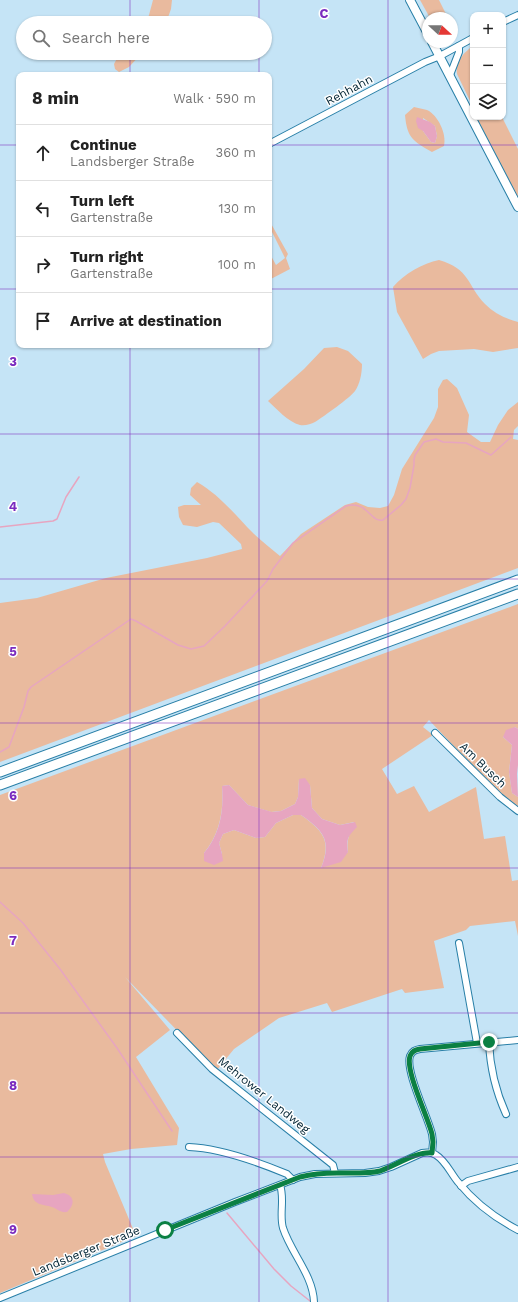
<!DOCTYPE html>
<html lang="en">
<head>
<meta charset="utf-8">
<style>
  body { margin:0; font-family:"Work Sans",sans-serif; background:#f2f2f2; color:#222 }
  .controls { position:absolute; right:12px; top:12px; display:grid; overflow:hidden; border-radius:8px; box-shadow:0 1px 3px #0004 }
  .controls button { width:36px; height:36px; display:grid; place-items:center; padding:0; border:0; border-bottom:1px solid #e0e0e0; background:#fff; color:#222; font:20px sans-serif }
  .compass { position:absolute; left:422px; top:12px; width:36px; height:36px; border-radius:50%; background:#fff; box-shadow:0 1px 3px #0004; rotate:111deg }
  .stop { position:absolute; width:12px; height:12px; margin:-9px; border:3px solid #0b8043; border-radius:50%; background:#fff }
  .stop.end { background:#0b8043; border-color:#fff; box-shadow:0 1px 4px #0008 }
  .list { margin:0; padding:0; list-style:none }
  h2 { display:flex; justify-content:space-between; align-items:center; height:52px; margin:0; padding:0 16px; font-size:17px }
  h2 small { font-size:13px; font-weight:400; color:#767676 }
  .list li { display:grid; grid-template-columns:26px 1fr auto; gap:12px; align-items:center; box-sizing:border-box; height:56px; padding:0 16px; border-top:1px solid #e0e0e0 }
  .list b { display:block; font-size:15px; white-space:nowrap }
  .list p { margin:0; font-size:13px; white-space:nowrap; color:#767676 }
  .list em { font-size:13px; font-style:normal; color:#767676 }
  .icon { flex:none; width:22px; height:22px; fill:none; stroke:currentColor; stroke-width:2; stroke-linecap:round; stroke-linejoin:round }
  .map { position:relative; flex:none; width:518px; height:1302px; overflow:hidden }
  .search { position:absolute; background:#fff; box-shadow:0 1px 3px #0004; left:16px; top:16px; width:256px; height:44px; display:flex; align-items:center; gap:10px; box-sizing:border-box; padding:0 14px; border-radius:22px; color:#767676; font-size:15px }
  .panel { position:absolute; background:#fff; box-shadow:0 1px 3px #0004; left:16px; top:72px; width:256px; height:276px; border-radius:8px }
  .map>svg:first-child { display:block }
</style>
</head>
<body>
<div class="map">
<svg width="518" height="1302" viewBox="0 0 518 1302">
  <rect width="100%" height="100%" fill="#c5e4f6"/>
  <g fill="#e9ba9e" fill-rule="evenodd">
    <polygon points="153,0 172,0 171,9 166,23 146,23 149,15"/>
    <polygon points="420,0 439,0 448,18 430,18"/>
    <path d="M470,48L473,51V60L471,61L473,65V107L457,74C455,62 462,55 470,48Z"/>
    <polygon points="120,53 142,53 129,67 119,72 115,69 114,64"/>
    <path d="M414,107C418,108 423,109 427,110C438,115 447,134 444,146L432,152C413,141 407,138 405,115ZM423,118L435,126L437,136L435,143L431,142L423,131Z"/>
    <polygon points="477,117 502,117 518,149 518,200 484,135"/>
    <polygon points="269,220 288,254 286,258 290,269 269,280 269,252 276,265 285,258 269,226"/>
    <path d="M439,260C470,269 467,285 485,304C494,313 506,319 518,322V348L493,352L474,349L439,351L431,354L423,359L397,312L393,287C404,274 423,263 439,260Z"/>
    <path d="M337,347L348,351L362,364C362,373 360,384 355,391C351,397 323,417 315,422C311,424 305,426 300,425C288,422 277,409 268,401L304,369L324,348Z"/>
    <path d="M447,379L457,388L469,415L467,432L481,442H490L498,425L508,410L518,402V426L514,430L513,439L518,440V568L0,762V603L37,598L106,578L207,558L242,549L241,544L219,523L213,522L197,527L183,525L179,517L178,507L184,505H201L190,495L191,488L197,482C221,496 235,515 254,534C262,541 271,549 280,556L301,534L345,505L356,502L368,507L380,508L388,506L394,495L402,469L434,418L438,407V389L443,380Z"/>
    <path d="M518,604V729L515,727L503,737L512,745L509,772L512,793L518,797V806L502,797L429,720L423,727L433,735L382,769L397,794L414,786L429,812L476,787L484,839L505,836L512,881L518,880V936L515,921L470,926L466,930L434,941L444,988L405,993L402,989L332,1012L327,1003L279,1018L234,1049L217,1070L200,1054L125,977L170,1030L136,1057L179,1128L177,1145L131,1149L103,1154L105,1162L136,1236L0,1293V795ZM299,779L310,785L312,808L322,819L340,825L354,822C350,832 346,841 348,852L321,868C332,840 323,831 301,815H293L276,823L265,837L256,838L234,830L223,834L219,843L222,854L204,853C220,834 224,810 222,786L229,785L248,805L271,812L281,811L295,804L298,797Z"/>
  </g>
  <g fill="#e7a5c0">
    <polygon points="417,117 430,122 435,126 437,136 435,143 431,142 423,131 418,128 416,121"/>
    <polygon points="515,727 518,729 518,765 517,774 518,797 512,793 509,772 512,745 503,737 506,730"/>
    <path d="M305,778L310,785L312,808L322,819L340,825L355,822L357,827C348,836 346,839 348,852L341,862L321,868C332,841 324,831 301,815H293L276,823L265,837L256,838L234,830L223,834L219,843L222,854L223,861L214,865L204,861V853C220,834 224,811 222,786L229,785L248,805L272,812L281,811L295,804L298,797L299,779Z"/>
    <path d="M64,1193C75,1196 75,1205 67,1212C60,1213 58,1209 52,1207C43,1204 34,1206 32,1194L53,1195Z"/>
  </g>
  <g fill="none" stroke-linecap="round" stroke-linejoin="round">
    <g stroke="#e7a5c0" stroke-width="1.5">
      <polyline points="0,527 53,521 57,519 66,497 79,477"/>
      <path d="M0,752L9,747L24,707L28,691L31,687L131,619L136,621L178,645L191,649L204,646L225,626L267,581L273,569L293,543L346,506C368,500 370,523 383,520L401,505L406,499L410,488L414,465V460L415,455L424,442L436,439L443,442L466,443L491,455L511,437"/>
      <polyline points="0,902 23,923 60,969 117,1048 172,1131"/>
      <polyline points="227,1213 274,1269 291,1286 310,1301"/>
    </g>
    <defs>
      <g id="minor">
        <polyline points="503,22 518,15"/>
        <polyline points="450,75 459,52 459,46"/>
        <polyline points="269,144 425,62 440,56 473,38"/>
        <polyline points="435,733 500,797 518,811"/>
        <polyline points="459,943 477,1043"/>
        <polyline points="177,1033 212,1069 333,1165 335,1173"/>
        <path d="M489,1042C490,1066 496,1092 506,1114"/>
        <path d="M189,1147C219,1148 258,1162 287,1174L293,1180"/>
        <path d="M432,1153L433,1142L432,1134C428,1117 405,1071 410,1056C412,1051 415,1050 420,1049L518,1040"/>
        <path d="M280,1185C285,1199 279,1214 283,1228C291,1253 313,1275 314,1302"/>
        <polyline points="461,1186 468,1181 518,1167"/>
        <path d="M0,1298L235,1202L300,1177L315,1174L365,1173L379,1171L391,1167L422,1153C427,1152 432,1152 436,1155C446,1161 451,1174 458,1182C475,1203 495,1218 518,1230"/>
      </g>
      <g id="major">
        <polyline points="410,0 428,34"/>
        <polyline points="432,42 518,207"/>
      </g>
      <g id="highway">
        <polyline points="0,772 518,580"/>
        <polyline points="0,785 518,594"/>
      </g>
    </defs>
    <use href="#minor" stroke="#287fa7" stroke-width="8"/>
    <use href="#major" stroke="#287fa7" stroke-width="10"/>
    <use href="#highway" stroke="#287fa7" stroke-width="11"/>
    <use href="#minor" stroke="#fff" stroke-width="6"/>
    <use href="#major" stroke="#fff" stroke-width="8"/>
    <use href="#highway" stroke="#fff" stroke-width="9"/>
  </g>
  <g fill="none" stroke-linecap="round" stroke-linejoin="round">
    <path stroke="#0b8043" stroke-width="5" d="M165,1230L300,1177C312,1174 324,1173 337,1173C351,1173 366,1174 380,1171C395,1166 417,1151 432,1153L433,1142L432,1134C428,1117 405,1071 410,1056C412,1051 415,1050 420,1049L489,1042"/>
  </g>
  <path fill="none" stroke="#7b2cbf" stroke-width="1" stroke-opacity="0.55" d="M130,0V23M259,0V23M388,0V1302M130,53V75M259,53V75M0,145H19M269,145H518M0,289H19M269,289H518M130,345V1302M259,345V1302M0,434H518M0,579H518M0,723H518M0,868H518M0,1013H518M0,1157H518"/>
  <g text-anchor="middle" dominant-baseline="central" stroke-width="3" stroke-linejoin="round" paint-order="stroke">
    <g font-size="12" fill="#002333" stroke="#fff">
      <text transform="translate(349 90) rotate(-28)">Rehhahn</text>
      <text transform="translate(483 765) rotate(44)">Am Busch</text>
      <text transform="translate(264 1095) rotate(39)">Mehrower Landweg</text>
      <text transform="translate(86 1251) rotate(-22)">Landsberger Straße</text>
    </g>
  </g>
  <g font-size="13" text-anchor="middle" font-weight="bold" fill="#7b2cbf" stroke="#fff" stroke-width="3" stroke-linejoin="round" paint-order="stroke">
    <text x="324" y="18">C</text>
    <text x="13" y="366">3</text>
    <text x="13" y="511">4</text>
    <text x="13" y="656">5</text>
    <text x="13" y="800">6</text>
    <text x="13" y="945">7</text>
    <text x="13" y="1090">8</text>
    <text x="13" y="1234">9</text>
  </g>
</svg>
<div class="controls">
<button>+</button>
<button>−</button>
<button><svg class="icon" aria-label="layers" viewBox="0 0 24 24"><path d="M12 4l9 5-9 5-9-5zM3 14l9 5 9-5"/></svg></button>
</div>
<svg class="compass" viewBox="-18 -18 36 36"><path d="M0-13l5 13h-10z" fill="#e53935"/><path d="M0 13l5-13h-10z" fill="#767676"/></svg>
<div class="stop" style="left:165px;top:1230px"></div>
<div class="stop end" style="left:489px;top:1042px"></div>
<div class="search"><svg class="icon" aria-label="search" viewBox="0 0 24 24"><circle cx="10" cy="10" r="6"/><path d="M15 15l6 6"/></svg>Search here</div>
<section class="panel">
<h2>8 min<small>Walk · 590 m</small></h2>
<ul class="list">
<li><svg class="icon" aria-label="ahead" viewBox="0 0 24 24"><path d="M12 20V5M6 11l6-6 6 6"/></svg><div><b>Continue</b><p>Landsberger Straße</p></div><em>360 m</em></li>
<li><svg class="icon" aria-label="left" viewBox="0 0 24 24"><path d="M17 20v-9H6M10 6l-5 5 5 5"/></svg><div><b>Turn left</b><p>Gartenstraße</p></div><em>130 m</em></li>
<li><svg class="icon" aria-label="right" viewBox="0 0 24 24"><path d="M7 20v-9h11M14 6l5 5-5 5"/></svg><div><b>Turn right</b><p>Gartenstraße</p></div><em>100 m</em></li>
<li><svg class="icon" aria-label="arrive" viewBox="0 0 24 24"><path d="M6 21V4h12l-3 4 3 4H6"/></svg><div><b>Arrive at destination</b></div></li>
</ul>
</section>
</div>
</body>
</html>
